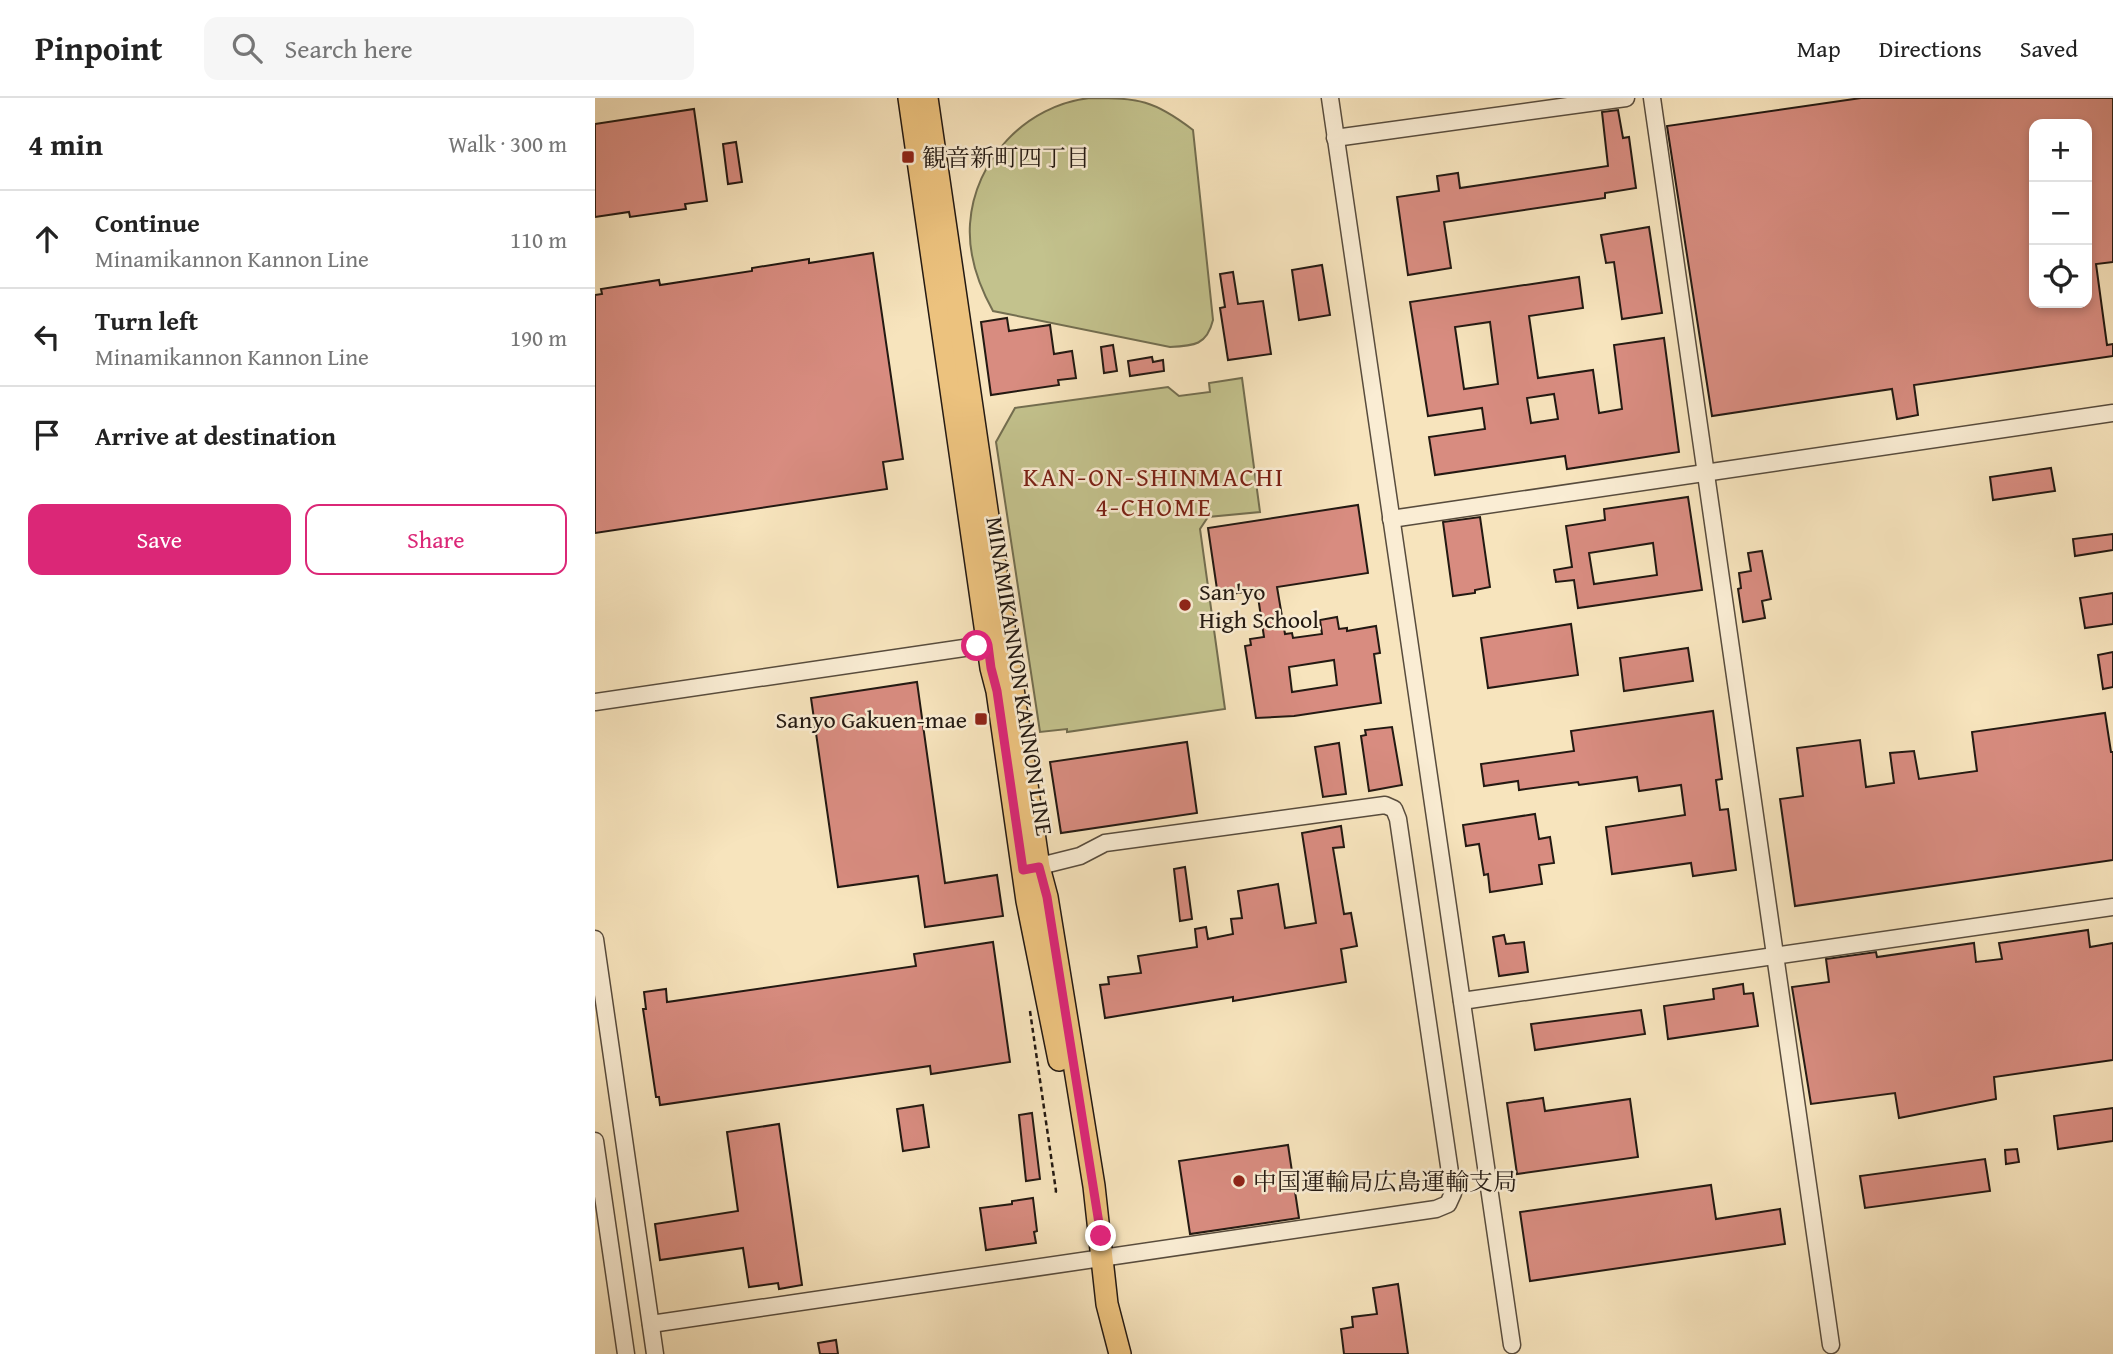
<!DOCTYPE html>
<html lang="en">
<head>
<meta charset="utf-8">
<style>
  body { margin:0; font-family:"Gentium Book Plus","Noto Serif JP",serif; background:#f6f6f6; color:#222 }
  .controls { position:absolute; right:21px; top:21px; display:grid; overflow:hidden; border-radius:14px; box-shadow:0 4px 10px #0003 }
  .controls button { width:63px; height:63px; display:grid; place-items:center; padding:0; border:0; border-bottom:2px solid #e0e0e0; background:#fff; color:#222; font:35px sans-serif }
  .stop { position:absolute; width:21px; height:21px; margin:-16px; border:5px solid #db2777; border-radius:50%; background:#fff }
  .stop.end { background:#db2777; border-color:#fff; box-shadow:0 2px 7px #0008 }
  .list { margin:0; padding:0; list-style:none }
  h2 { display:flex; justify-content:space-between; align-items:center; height:91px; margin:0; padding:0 28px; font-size:30px }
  h2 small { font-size:23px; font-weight:400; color:#767676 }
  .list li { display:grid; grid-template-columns:46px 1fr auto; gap:21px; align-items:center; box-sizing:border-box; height:98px; padding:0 28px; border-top:2px solid #e0e0e0 }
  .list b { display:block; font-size:26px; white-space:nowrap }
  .list p { margin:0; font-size:23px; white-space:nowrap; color:#767676 }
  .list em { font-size:23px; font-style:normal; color:#767676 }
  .actions { display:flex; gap:14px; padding:21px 28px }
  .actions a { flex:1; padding:16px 0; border:2px solid #db2777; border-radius:14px; text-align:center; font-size:24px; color:#db2777 }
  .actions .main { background:#db2777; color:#fff }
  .icon { flex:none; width:38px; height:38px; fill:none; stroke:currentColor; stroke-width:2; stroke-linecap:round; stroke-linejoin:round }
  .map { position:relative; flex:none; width:1518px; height:1256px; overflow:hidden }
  header { display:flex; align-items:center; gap:42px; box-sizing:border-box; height:98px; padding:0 35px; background:#fff; border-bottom:2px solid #e0e0e0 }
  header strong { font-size:33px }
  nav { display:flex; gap:38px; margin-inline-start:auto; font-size:24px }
  .search { width:490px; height:63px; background:#f6f6f6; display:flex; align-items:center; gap:18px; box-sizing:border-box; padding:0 24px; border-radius:14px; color:#767676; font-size:26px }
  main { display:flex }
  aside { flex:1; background:#fff }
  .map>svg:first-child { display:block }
</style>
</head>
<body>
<header>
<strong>Pinpoint</strong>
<div class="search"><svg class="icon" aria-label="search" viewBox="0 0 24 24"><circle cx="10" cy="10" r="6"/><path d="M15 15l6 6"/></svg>Search here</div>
<nav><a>Map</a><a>Directions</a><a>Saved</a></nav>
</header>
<main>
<aside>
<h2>4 min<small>Walk · 300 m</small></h2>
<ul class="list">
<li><svg class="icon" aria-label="ahead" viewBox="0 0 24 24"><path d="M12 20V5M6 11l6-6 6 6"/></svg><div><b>Continue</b><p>Minamikannon Kannon Line</p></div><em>110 m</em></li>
<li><svg class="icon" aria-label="left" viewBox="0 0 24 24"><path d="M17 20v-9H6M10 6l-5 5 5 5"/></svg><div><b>Turn left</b><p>Minamikannon Kannon Line</p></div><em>190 m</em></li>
<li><svg class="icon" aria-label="arrive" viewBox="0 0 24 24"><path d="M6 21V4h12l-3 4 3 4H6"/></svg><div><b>Arrive at destination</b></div></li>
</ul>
<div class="actions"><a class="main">Save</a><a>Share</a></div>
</aside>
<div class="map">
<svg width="1518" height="1256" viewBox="0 0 1518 1256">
  <rect width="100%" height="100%" fill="#f7e4bd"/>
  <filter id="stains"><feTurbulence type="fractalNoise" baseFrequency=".00286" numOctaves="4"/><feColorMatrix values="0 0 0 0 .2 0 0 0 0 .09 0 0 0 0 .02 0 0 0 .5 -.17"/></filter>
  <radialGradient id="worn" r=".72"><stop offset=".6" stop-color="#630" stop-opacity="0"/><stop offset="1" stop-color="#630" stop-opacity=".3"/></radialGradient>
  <g fill="#c3c28d" stroke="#736e50" stroke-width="2">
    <path d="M495,0C544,0 559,2 598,32L618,222C612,247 599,248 575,249L398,213C383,186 373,157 375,126C379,62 431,7 495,0Z"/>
    <polygon points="647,280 665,414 613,419 605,431 630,611 472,634 472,631 445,634 401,344 420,310 573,289 584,298 615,294 614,285"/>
  </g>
  <g fill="#d88c80" stroke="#231912" stroke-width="2" fill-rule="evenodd">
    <path d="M1266,0H1518V164L1501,166L1512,247L1518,246V258L1319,287L1323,317L1302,321L1297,291L1117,318L1072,28ZM1439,26H1492V205H1439Z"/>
    <polygon points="99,11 112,103 90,106 91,111 35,119 34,114 0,119 0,26"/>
    <polygon points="1023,12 1028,40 1034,39 1041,90 1010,95 1010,100 849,124 856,170 813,177 802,99 844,93 842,78 863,75 865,90 1013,68 1007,14"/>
    <polygon points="141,44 147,84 133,86 128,46"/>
    <polygon points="1054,129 1067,215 1027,221 1019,164 1011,165 1006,137"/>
    <polygon points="278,155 308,361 288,364 292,391 0,435 0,197 7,196 6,191 64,182 65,187 157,173 157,170 214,161 214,165"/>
    <polygon points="727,167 735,217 704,222 697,172"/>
    <polygon points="638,174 643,206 668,203 676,256 633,262 625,210 630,209 625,176"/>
    <path d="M984,179L988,210L934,218L943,280L998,272L1004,315L1027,311L1019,247L1069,240L1084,354L972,371L970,358L840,377L834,339L890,331L887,310L833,318L815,204ZM895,224L903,286L869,291L860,229ZM959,296L963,321L936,325L932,300Z"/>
    <polygon points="412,220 414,233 455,227 459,256 477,253 481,280 463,282 464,287 396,297 386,224"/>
    <polygon points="518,247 522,273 509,275 506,249"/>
    <polygon points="557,259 558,264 568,262 569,273 535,278 533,263"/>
    <polygon points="1456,370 1460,393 1398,402 1395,379"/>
    <path d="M1093,399L1107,492L983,510L979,482L961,484L959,472L977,469L971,428L1010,422L1009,411ZM1058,445L1062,477L999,486L994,455Z"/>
    <path d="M763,407L773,475L682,489L690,536L697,535L698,540L727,536L725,522L742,519L744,531L752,530V533L781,528L785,555L779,556L786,605L699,618L661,620L650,548L656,547L655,541L669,539L662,492L623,498L613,430ZM739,562L742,587L697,594L694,569Z"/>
    <polygon points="885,419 895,489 880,492 880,495 858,498 848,424"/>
    <polygon points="1518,436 1518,452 1480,458 1478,441"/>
    <polygon points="1167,453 1176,501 1167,503 1170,520 1148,524 1143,491 1146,490 1144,475 1156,473 1153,455"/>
    <polygon points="1518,495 1518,526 1490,530 1485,500"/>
    <polygon points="976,526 983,577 893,590 886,540"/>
    <polygon points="1093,550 1098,583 1029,593 1025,560"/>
    <polygon points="1518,554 1518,589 1508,591 1503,557"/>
    <polygon points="322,584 350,785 402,777 408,818 330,829 323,778 243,789 216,600"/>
    <polygon points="1118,613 1127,681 1121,682 1125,712 1133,711 1141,772 1098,778 1096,765 1017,776 1011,729 1090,717 1086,687 1044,693 1042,679 984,687 983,684 924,692 923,683 889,688 886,666 979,653 976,633"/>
    <polygon points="1510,615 1516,654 1518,654 1518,762 1200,808 1185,701 1208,698 1202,650 1265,642 1271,689 1299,685 1295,655 1319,653 1324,681 1382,673 1377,634"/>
    <polygon points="797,629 807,687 774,693 766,638 771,637 770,632"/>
    <polygon points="592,644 602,715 466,735 455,664"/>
    <polygon points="744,645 751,696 728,699 720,649"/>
    <polygon points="940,716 944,741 955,739 959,765 944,767 947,786 895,794 893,776 889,777 884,746 871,748 868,727"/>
    <polygon points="746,728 749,749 738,750 749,816 756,815 762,848 746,851 751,884 638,903 638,899 510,920 505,887 514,886 513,879 546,875 543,858 602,849 600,831 611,829 613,841 638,836 636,821 647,820 643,793 683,786 690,830 721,825 707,735"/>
    <polygon points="590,769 597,821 585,823 579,771"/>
    <polygon points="1493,832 1495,849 1518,845 1518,962 1399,979 1401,1001 1304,1020 1300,995 1216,1006 1197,889 1234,884 1231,861 1281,854 1282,859 1379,845 1381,864 1407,861 1404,845"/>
    <polygon points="909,837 911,846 929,844 933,874 904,878 898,839"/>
    <polygon points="398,844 415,964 336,976 335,968 65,1007 64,999 61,999 48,911 51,911 49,894 71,891 72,904 321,868 319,856"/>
    <polygon points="1148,886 1149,896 1158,895 1163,928 1073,941 1069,908 1119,901 1118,891"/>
    <polygon points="1046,912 1050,936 940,952 936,926"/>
    <polygon points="948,1000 950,1013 1035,1001 1043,1059 922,1076 912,1005"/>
    <polygon points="328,1007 334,1049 308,1053 302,1011"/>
    <polygon points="1518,1010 1518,1043 1463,1051 1459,1018"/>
    <polygon points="437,1015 445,1081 431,1083 424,1017"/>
    <polygon points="184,1026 207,1187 184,1191 183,1185 154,1189 148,1150 65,1162 60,1126 143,1113 132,1034"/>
    <polygon points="693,1047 704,1120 595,1136 584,1063"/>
    <polygon points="1422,1051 1424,1064 1411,1066 1410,1052"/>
    <polygon points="1390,1061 1395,1093 1270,1110 1265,1078"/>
    <polygon points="1116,1087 1121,1121 1185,1111 1190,1146 935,1183 925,1114"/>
    <polygon points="438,1100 442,1133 439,1134 441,1145 391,1152 385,1110 417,1106 417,1103"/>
    <polygon points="803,1186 813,1256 749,1256 746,1231 758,1229 757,1219 782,1216 778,1190"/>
    <polygon points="241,1242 243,1256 225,1256 223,1245"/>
  </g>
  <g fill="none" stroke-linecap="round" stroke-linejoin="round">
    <defs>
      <g id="minor">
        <polyline points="735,0 917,1247"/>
        <polyline points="1057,0 1236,1247"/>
        <polyline points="740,40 1031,0"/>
        <polyline points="796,421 1518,315"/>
        <polyline points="0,604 403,545"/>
        <polyline points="0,841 60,1256"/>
        <polyline points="867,903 1518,809"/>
        <polyline points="0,1043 31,1256"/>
        <polyline points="56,1226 841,1111 853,1106 858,1095 803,721 799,711 790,707 510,745 485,758 433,771"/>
      </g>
      <g id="major">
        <polyline points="314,0 396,570 402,593 432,803 464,962"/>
        <polyline points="332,0 444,769 452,799 499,1088 512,1206 525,1256"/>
      </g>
    </defs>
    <use href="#minor" stroke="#584c3d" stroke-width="19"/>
    <use href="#major" stroke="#231912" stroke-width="24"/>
    <polyline stroke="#231912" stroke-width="2.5" stroke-dasharray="5 3.5" stroke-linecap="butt" points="435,913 461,1093 460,1097"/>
    <use href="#minor" stroke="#faedd4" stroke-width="16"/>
    <use href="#major" stroke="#ecc27e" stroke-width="21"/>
  </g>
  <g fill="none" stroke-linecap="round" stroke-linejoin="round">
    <polyline stroke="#db2777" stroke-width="9" points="382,548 393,547 396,570 402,593 428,772 444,769 452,799 506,1138"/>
  </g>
  <g fill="#8f2418" stroke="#faedd4" stroke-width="2.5">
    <rect x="306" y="52" width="14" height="14" rx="3.5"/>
    <circle cx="590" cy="507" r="7"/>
    <rect x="379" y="614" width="14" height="14" rx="3.5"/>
    <circle cx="644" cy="1083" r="7"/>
  </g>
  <g text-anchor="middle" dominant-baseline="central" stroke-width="5" stroke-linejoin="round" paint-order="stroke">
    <g font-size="24" fill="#231912" stroke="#faedd4" text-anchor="start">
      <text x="327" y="59">観音新町四丁目</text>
      <text x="604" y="493">San'yo<tspan x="604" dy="28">High School</tspan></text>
      <text x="372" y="621" text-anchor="end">Sanyo Gakuen-mae</text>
      <text x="658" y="1083">中国運輸局広島運輸支局</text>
    </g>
    <g font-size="24" fill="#231912" stroke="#faedd4">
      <text transform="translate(425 578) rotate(81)">MINAMIKANNON KANNON LINE</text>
    </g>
    <g font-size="26" letter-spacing="2" fill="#7a1f14" stroke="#faedd4">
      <text x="559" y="378">KAN-ON-SHINMACHI<tspan x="559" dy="30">4-CHOME</tspan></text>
    </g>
  </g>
  <rect width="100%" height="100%" filter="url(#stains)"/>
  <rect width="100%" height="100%" fill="url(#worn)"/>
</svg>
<div class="controls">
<button>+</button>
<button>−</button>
<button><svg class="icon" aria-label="locate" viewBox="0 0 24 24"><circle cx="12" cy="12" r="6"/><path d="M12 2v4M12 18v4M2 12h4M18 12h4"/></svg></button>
</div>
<div class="stop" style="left:382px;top:548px"></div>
<div class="stop end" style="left:506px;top:1138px"></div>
</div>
</main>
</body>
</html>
